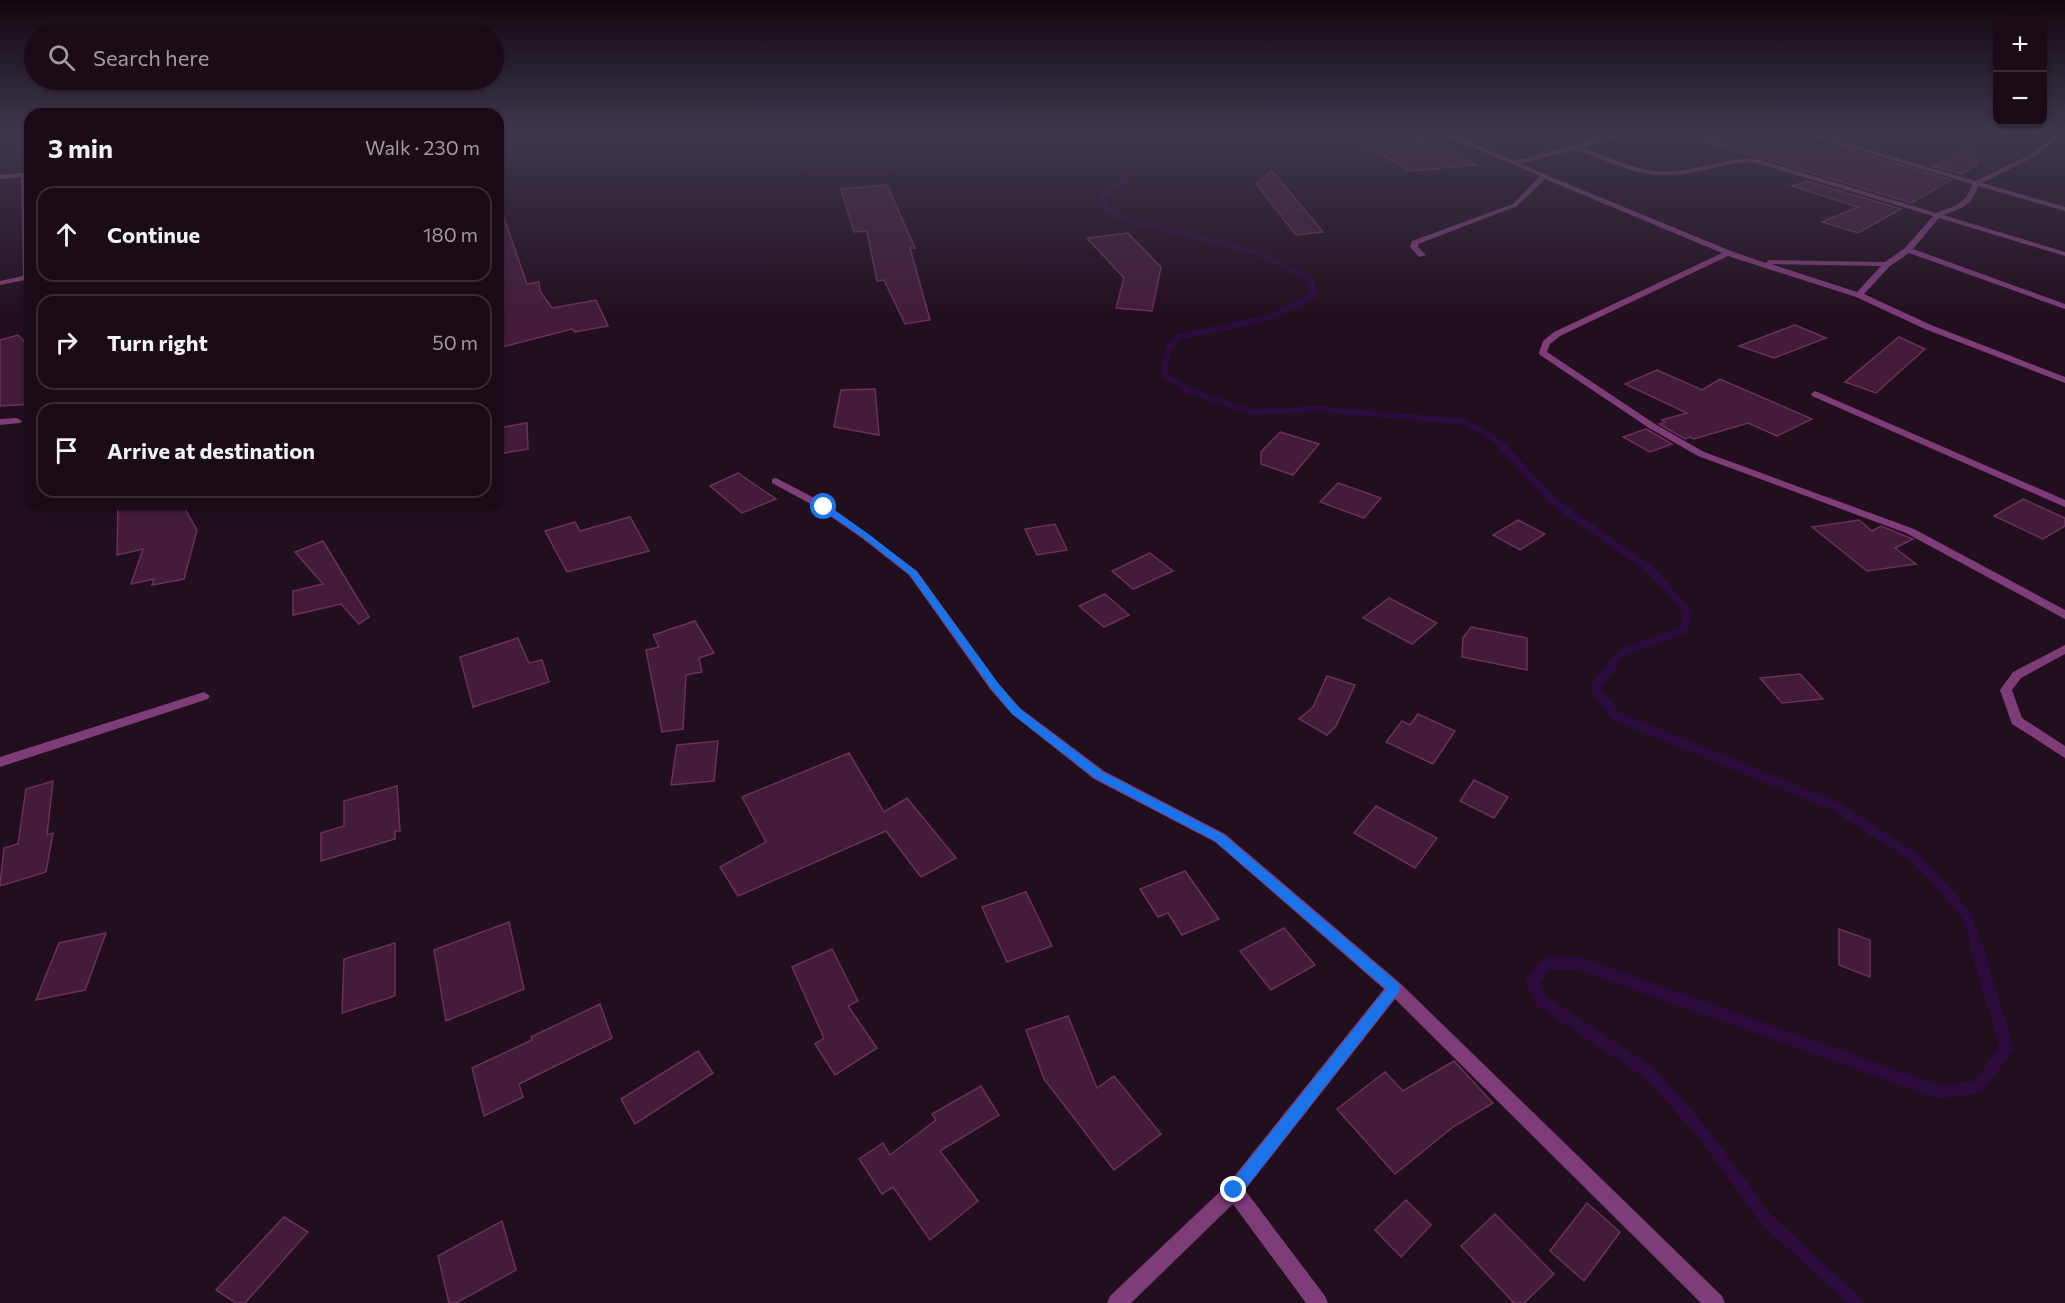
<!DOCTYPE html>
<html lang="en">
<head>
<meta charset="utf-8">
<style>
  body { margin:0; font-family:Commissioner,sans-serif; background:#271923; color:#f1f3f6 }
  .controls { position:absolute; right:18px; top:18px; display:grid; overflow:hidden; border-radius:12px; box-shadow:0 2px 4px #0004 }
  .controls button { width:54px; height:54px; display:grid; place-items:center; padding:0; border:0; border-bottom:2px solid #382b35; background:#1a0b16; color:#f1f3f6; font:30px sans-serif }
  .stop { position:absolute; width:18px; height:18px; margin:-14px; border:4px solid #1a73e8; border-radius:50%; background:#fff }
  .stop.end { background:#1a73e8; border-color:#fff; box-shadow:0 2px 6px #0008 }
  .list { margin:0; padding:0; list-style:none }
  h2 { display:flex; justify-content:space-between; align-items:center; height:78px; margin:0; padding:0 24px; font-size:26px }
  h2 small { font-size:20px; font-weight:400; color:#9f9ba1 }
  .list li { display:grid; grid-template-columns:39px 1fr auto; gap:18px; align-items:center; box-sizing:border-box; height:96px; margin:0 12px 12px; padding:0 12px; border:2px solid #382b35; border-radius:18px }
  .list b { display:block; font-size:22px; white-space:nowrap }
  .list em { font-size:20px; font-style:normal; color:#9f9ba1 }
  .icon { flex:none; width:33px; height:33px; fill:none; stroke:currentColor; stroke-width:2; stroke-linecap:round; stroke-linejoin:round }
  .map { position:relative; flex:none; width:2065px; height:1303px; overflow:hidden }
  .search { position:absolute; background:#1a0b16; box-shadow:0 2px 4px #0004; left:24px; top:24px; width:480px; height:66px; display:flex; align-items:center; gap:15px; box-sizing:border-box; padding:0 21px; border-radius:33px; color:#9f9ba1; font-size:22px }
  .panel { position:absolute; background:#1a0b16; box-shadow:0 2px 4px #0004; left:24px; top:108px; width:480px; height:402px; border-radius:18px }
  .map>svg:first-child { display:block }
</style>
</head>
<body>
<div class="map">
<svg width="2065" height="1303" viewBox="0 0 2065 1303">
  <rect width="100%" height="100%" fill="#220f1e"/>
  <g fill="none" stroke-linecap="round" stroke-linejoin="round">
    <g stroke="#2d0c3d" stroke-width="5">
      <polyline points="633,134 689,143 722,154 772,160 814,172 852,175 882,172 956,140 982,134"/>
      <polyline points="1011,134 1127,163 1131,173 1102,197 1106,210 1132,221 1256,252 1296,272"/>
    </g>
    <polyline stroke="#2d0c3d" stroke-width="6" points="1293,270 1309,278 1315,295 1268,318 1178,337 1168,349 1164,375 1189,391 1252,412 1320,409 1465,422 1496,440 1501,446"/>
    <polyline stroke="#2d0c3d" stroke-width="8" points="1500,444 1554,502 1651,570 1688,612 1683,630 1621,653 1611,666"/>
    <polyline stroke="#2d0c3d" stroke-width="10" points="1612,665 1595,689 1616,716 1835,806 1917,859 1967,915 1977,947"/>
    <polyline stroke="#2d0c3d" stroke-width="13" points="1857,1303 1766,1219 1702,1132 1650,1073 1542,1001 1532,981 1548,963 1578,963 1939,1092 1978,1087 2007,1048 1976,946"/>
  </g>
  <g fill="#421c39" stroke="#6d2f5e" stroke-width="1.5">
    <polygon points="1706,134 1779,134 1822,147 1831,144 1951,180 1911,203 1705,141"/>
    <polygon points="1426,137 1476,165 1408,171 1366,144"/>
    <polygon points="1971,150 1978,164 1961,174 1933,166"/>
    <polygon points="1272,171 1323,232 1296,235 1256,184"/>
    <polygon points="1807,181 1901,209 1858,233 1822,222 1858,207 1792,186"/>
    <polygon points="887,185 915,248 910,248 930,320 905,324 884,280 877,281 867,231 854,232 841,189"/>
    <polygon points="502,212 527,284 539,282 540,291 552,308 596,300 608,326 575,332 572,329 498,348 498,213"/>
    <polygon points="1128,233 1161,267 1152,311 1116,308 1124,278 1087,238"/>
    <polygon points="1795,325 1826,338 1774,358 1739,346"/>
    <polygon points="18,335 30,347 30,404 0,406 0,340"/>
    <polygon points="1899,337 1925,349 1876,393 1845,382"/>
    <polygon points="1657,370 1702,390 1720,379 1812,419 1777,436 1748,423 1694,439 1690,437 1685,439 1659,424 1665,422 1662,420 1687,413 1625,384"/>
    <polygon points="875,389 879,435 834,427 841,390"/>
    <polygon points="527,423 528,449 498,454 498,428"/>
    <polygon points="1646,429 1648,430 1672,444 1650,452 1623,437"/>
    <polygon points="1280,432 1319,444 1293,475 1261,464 1261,452"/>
    <polygon points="738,473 776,499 742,513 710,486"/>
    <polygon points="1338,483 1381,498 1364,518 1320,502"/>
    <polygon points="2023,499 2065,518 2065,526 2043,539 1994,516"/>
    <polygon points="118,504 182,504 197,530 184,579 152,585 154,579 131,584 143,549 117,555"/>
    <polygon points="630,517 649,551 567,572 545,531 575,522 580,531"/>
    <polygon points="1518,520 1545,534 1520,550 1493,535"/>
    <polygon points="1859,520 1872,531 1881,526 1913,539 1895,548 1916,564 1867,571 1812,527"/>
    <polygon points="1055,524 1067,550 1037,555 1025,529"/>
    <polygon points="323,541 369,617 359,624 341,604 293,615 293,591 323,584 295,552"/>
    <polygon points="1150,553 1173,571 1133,589 1112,571"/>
    <polygon points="1105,594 1129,615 1104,627 1079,606"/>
    <polygon points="1389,598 1437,623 1412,644 1363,618"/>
    <polygon points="695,621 714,653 699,658 702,672 686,675 683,729 662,732 646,650 659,647 653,635"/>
    <polygon points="1471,627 1527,638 1527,670 1462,657 1463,638"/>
    <polygon points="518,638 529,663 542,660 549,682 473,707 460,657"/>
    <polygon points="1800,674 1823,699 1782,703 1760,678"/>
    <polygon points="1327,676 1355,685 1336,726 1327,735 1299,719 1313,707"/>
    <polygon points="1418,714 1455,731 1433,764 1386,742 1402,721 1410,725"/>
    <polygon points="718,741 714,781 671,785 677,745"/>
    <polygon points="849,753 884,812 907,798 956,858 921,877 886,831 738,896 720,867 766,842 742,797"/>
    <polygon points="1474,780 1508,797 1494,818 1460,801"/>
    <polygon points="53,781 47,835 53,833 46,872 0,886 4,848 18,844 26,789"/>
    <polygon points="397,786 400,831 395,831 395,839 321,861 321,833 344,826 344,801"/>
    <polygon points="1376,806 1437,838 1415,868 1354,833"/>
    <polygon points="1185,871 1219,919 1182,935 1168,913 1158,917 1140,889"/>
    <polygon points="1026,892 1052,946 1007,962 982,907"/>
    <polygon points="509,922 524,989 446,1021 434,950"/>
    <polygon points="1284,928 1315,965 1271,990 1240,951"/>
    <polygon points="1839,929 1870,940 1870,977 1839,965"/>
    <polygon points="106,933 85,990 36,1000 59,943"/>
    <polygon points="395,943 395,996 342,1013 344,959"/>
    <polygon points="832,949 858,1001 848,1006 877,1048 835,1075 815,1044 824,1038 792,967"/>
    <polygon points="600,1004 612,1038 519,1084 523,1097 484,1116 472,1068 532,1040 531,1037"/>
    <polygon points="1068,1016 1097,1088 1114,1076 1161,1134 1114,1170 1044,1079 1026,1030"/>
    <polygon points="698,1051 713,1073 635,1124 621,1099"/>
    <polygon points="1454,1061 1493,1103 1453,1127 1395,1174 1337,1109 1385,1072 1403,1091"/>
    <polygon points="981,1086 999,1115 940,1151 978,1201 930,1240 893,1187 882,1194 859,1159 883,1143 890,1155 936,1120 932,1114"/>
    <polygon points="1406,1200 1431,1225 1401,1257 1375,1230"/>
    <polygon points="1587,1203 1620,1232 1584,1281 1550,1251"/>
    <polygon points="1495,1214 1554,1274 1524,1303 1514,1303 1461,1246"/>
    <polygon points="284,1217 308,1232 245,1303 236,1303 216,1290"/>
    <polygon points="502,1221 516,1270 456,1303 449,1303 438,1256"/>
  </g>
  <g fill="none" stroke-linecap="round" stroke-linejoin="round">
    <g fill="#7e3c79" fill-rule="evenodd">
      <path d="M1441,134H1450L1515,161L1617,134H1628L1582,147C1612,159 1642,174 1675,171C1702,169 1726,159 1753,158L1936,213C1954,206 1966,205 1972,184L1805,134H1815L1975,181L2028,156L2056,134H2063L2032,158L1982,183L2065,207V211L1978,186C1973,205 1961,209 1943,215L2065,252V256L1939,218L1913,249L2065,304V309L1909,253L1890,266L1864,294L1931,325L2065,377V383L1925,329L1856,297L1728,256L1560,336L1550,344L1547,352L1655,424L1704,452L1914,529L2065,610V619L1906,533L1698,456L1649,428L1540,355L1539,353L1543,341L1554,332L1722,253L1545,179L1517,206L1418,244V247L1426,255L1419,257L1410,247L1412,241L1513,204L1540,176ZM1575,149C1607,161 1639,178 1674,175C1701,173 1726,162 1753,162L1933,216L1905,248L1885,262L1769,260L1766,263L1731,251L1520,164ZM1771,264L1881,266L1857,292Z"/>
      <polygon points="30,172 30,176 27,176 30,279 0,285 0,281 23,276 21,177 0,179 0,175"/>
      <polygon points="1815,391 2065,500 2065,507 1812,396 1811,394"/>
      <polygon points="17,418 22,421 20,423 0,425 0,419"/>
      <polygon points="776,478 828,505 917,571 998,683 1020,708 1104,771 1225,834 1400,983 1722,1296 1725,1303 1701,1303 1395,999 1245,1190 1325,1296 1328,1303 1306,1303 1233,1204 1131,1303 1107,1303 1110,1296 1228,1184 1384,989 1215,842 1094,779 1012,714 990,689 909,575 863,539 820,509 772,483 772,479"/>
      <polygon points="2065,645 2065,654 2021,678 2012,690 2022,718 2065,746 2065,758 2012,724 2000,690 2013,672"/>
      <polygon points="204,692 210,696 208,699 0,767 0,757"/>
    </g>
  </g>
  <linearGradient id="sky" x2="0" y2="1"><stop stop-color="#130810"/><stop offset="0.42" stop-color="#3e374c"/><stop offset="1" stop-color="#3e374c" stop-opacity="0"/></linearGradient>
  <rect width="2065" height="317" fill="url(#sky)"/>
  <polygon fill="#1a73e8" points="821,505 827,505 870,535 916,571 998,683 1020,709 1103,772 1224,835 1399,984 1400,988 1399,992 1240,1195 1234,1198 1229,1195 1227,1190 1229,1185 1386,989 1215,841 1095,778 1012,714 991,688 910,575 864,538 821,509"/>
</svg>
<div class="controls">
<button>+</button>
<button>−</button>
</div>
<div class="stop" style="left:824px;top:507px"></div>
<div class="stop end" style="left:1234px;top:1190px"></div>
<div class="search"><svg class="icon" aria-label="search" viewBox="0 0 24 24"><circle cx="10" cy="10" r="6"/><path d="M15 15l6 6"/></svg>Search here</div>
<section class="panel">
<h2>3 min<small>Walk · 230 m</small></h2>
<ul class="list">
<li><svg class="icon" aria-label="ahead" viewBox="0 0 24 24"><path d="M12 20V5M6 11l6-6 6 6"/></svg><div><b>Continue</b></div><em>180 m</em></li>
<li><svg class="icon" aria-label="right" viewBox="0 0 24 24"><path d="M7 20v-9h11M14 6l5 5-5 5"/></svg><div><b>Turn right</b></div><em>50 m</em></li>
<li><svg class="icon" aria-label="arrive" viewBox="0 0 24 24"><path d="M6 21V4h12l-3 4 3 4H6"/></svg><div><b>Arrive at destination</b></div></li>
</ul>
</section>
</div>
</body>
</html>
